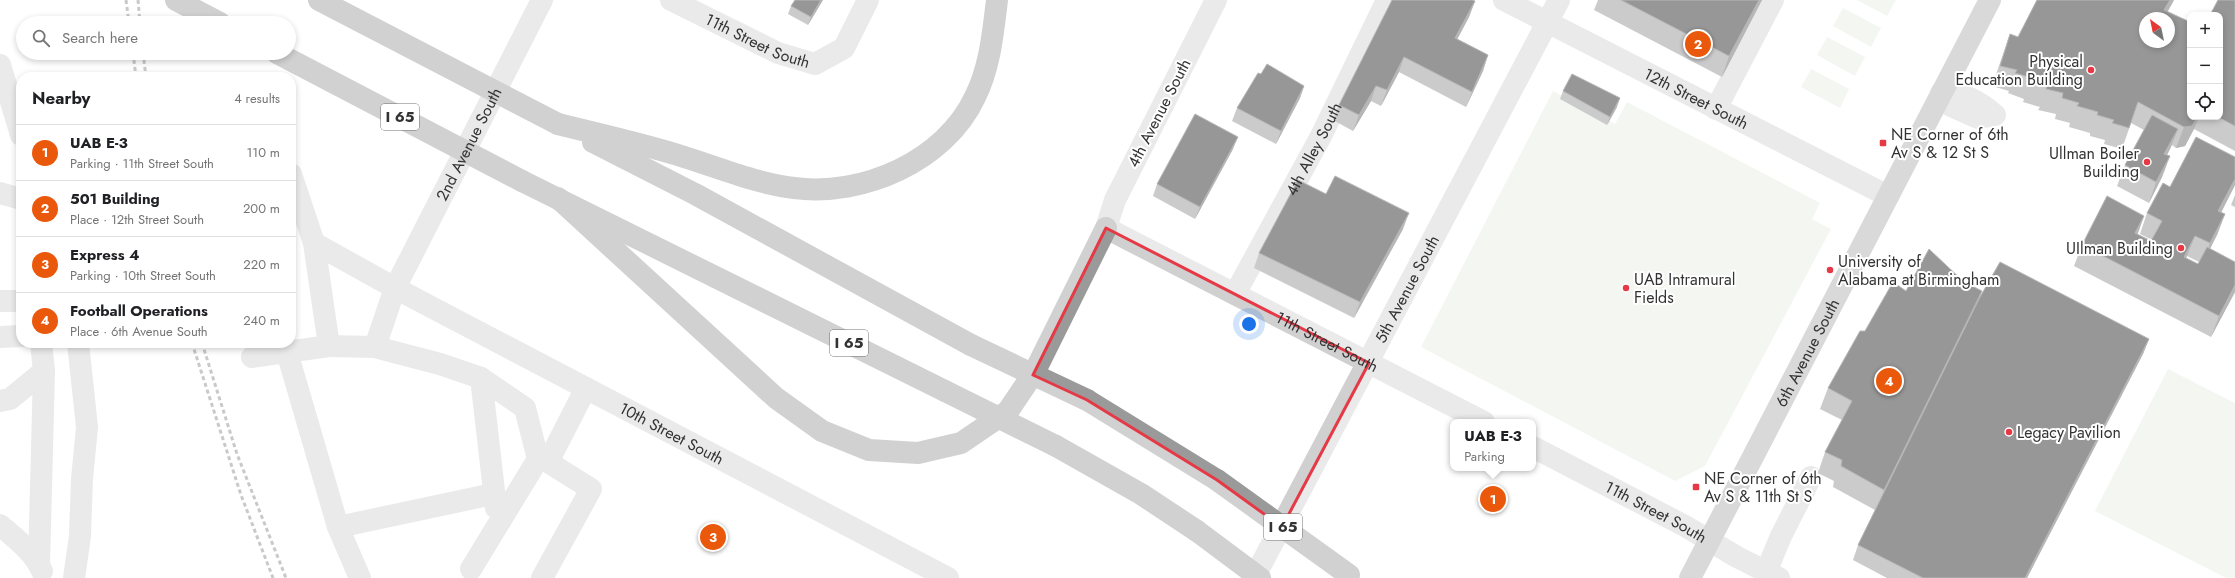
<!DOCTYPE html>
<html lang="en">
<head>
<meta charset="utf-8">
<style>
  body { margin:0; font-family:Jost,sans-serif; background:#f2f2f2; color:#202124 }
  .controls { position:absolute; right:12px; top:12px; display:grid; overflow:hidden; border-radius:8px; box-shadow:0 2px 6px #0003 }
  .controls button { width:36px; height:36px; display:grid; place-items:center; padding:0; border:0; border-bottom:1px solid #e0e0e0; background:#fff; color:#202124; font:20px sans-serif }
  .compass { position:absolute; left:2139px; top:12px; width:36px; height:36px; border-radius:50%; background:#fff; box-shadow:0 2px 6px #0003; rotate:327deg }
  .you { position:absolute; left:1249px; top:324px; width:14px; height:14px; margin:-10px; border:3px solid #fff; border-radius:50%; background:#1a73e8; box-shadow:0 0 0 6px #1a73e833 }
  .badge { display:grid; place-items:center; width:26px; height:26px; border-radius:50%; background:#ea580c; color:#fff; font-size:13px; font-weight:700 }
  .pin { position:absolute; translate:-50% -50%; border:2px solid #fff; box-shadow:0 1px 4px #0006 }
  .popup { position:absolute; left:1450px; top:419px; width:86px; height:52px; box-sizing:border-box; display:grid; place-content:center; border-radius:8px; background:#fff; filter:drop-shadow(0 1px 3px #0005); font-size:13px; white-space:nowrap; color:#757577 }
  .popup b { font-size:15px; color:#202124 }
  .popup::after { content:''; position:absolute; left:50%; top:100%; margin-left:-8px; border:8px solid transparent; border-top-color:#fff }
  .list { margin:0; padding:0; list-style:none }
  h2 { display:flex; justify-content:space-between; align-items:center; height:52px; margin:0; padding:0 16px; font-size:17px }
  h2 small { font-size:13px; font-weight:400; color:#757577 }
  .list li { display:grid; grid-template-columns:26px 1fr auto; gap:12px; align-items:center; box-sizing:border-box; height:56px; padding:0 16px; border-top:1px solid #e0e0e0 }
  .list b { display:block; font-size:15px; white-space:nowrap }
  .list p { margin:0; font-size:13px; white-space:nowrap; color:#757577 }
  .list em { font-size:13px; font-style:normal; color:#757577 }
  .icon { flex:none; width:22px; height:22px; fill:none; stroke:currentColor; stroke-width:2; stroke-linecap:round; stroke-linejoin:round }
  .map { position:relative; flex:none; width:2235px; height:578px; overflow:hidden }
  .search { position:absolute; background:#fff; box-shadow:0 2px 6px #0003; left:16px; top:16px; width:280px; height:44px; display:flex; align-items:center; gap:10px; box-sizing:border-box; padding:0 14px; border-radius:22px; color:#757577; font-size:15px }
  .panel { position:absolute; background:#fff; box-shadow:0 2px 6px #0003; left:16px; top:72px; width:280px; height:276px; border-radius:16px }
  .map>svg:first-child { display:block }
</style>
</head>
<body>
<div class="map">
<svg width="2235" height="578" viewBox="0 0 2235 578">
  <rect width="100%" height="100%" fill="#fff"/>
  <g fill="#e6ecdf">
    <polygon points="1857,0 1896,0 1887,16"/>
    <polygon points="1843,8 1881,28 1871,47 1833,26"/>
    <polygon points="1827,37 1865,57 1855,76 1817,55"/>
    <polygon points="1811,69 1849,89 1840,108 1801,87"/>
    <polygon points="1553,91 1615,124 1627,102 1820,203 1812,219 1831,229 1705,466 1675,481 1421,347"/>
    <polygon points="2168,369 2235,403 2235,578 2226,578 2095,511"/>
  </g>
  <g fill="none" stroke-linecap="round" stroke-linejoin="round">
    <g stroke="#d0d0d0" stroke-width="22">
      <path id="s1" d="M671,0L778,53L815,64L844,48L868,0"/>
      <path id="s2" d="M1216,0L1115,200L1106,228L1484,422"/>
      <path id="s3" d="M1504,0L1888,196"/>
      <polyline points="0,65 21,135"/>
      <path d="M1941,93C1964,93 1978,100 1995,115L1978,118L1951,106Z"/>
      <polyline points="1716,109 1773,0"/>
      <path id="s4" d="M291,174L314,243L395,288L948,578"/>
      <polyline points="0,193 21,199"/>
      <path id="s5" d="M1235,294L1321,136L1387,0"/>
      <polyline points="0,301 21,301"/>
      <polyline points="0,337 21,336"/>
      <polyline points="329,346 375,347 440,364 481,378 525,408 538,459 471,569"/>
      <path id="s6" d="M375,347L395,288L542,0"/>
      <polyline points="287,352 338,527 493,494"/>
      <polyline points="252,357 329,346 314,243"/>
      <polyline points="481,378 496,508"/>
      <polyline points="0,401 10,399 44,371 41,343"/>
      <path id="s7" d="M1533,447L1685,526L1737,557L1779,578"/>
      <polyline points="538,459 548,462 591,489 542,578"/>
      <polyline points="548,462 586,388"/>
      <path d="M0,525C15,538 35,553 42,571"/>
      <polyline points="338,527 360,578"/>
      <polyline points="39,565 44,371"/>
      <polyline points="1766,572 1781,536 1811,477"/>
      <polyline points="74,578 80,536 82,479 87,427 78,343"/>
      <path id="s8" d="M1254,578L1559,0"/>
    </g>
    <path stroke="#ababab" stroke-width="22" id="s9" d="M1690,578L1990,0"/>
    <g stroke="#9a9a9a" stroke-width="22">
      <polyline points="176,0 220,23"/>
      <path d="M558,124C598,134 639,143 678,155C717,167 754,183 794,188C863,197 945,161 975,97C990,67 993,33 997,0"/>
      <polyline points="593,142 695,194 971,345"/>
      <polyline points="522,181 945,391"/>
      <polyline points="558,198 776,398 822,431 869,450 918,453 961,443 1008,411 1035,371 1106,228"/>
      <polyline points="1087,400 1217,480"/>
      <polyline points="1056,446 1141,494 1197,531"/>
    </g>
    <g stroke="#888" stroke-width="3" stroke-dasharray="4 3" stroke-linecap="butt">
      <polyline points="126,0 129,23"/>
      <polyline points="138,0 140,23"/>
      <polyline points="133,53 136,77"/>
      <polyline points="143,53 146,77"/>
      <polyline points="192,343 241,495 273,578"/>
      <polyline points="202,343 237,454 286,578"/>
    </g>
    <g stroke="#9a9a9a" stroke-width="22">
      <polyline points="319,0 558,124"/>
      <polyline points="277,53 522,181"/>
      <polyline points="971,345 1087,400"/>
      <polyline points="945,391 1056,446"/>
      <polyline points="1217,480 1349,575"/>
      <polyline points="1197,531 1260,578"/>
    </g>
  </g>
  <g fill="#8c8c8c" fill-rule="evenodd">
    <polygon points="823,0 808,25 788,14 791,6"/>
    <polygon points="1598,0 1762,0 1722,77 1594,10"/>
    <polygon points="2037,0 2174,0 2168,11 2190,117 2220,117 2235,0 2235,151 2194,129 2185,146 2176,148 2172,145 2167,155 2170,156 2162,177 2149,203 2117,186 2125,165 2144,130 2131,123 2122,149 2104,144 2105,140 2090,136 2090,133 2069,127 2070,123 2055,119 2056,114 2038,110 2040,107 2023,102 2024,99 2008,93 2009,91 1992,86 2010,34 2018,37"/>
    <polygon points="1475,1 1469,17 1457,39 1488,55 1483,71 1466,107 1399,72 1381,106 1371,101 1353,131 1333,120 1339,105"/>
    <polygon points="1261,74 1304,86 1300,98 1276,144 1232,121 1237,108"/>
    <polygon points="1563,91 1617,107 1607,125 1560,99"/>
    <polygon points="1233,149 1195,219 1153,196 1157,184"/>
    <path d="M2235,157V185L2221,213L2225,214L2217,235L2210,249L2235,292L2211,337L2074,266L2082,245L2144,216L2137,234L2151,241L2152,240L2140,234L2147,213L2170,187ZM2187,256L2199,262L2198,264L2186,258Z"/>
    <polygon points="1326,194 1403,229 1354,318 1254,268 1259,253"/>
    <polygon points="2235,195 2235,207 2231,205"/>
    <polygon points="1964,282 1980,297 2149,339 2143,354 2027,578 1887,578 1853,560 1858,545 1875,510 1833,487 1834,481 1818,473 1825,452 1842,420 1820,409 1828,388 1906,291"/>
  </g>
  <g fill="#5f5f5f">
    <polygon points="821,0 823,0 808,25 811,17"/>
    <polygon points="1759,0 1762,0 1722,77 1729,56"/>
    <polygon points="2170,0 2174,0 2164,18 2164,10"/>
    <polygon points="1475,1 1469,17 1450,53 1455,38"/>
    <polygon points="1488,55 1483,71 1466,107 1472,92"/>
    <polygon points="1404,57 1399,72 1381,106 1387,90"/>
    <polygon points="1304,86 1300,98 1276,144 1281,131"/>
    <polygon points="1376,86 1371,101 1353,131 1359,115"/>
    <polygon points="1620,98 1617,107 1607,125 1610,117"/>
    <polygon points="2197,117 2199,117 2194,129 2185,146 2176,148 2184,127"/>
    <polygon points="2178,129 2170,149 2157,174 2164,154"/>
    <polygon points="1238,137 1233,149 1195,219 1200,207"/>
    <polygon points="2170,156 2162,177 2149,203 2156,182"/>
    <polygon points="2235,179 2235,185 2211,232 2218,211"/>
    <polygon points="1409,213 1403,229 1354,318 1360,302"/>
    <polygon points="2225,214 2217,235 2202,264 2210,243"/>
    <polygon points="2144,216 2137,236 2135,233"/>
    <polygon points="2195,236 2187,256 2176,277 2184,257"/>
    <polygon points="2235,285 2235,292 2211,337 2219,316"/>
    <polygon points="1982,291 1975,312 1877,511 1884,490"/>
    <polygon points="2149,339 2143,354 2027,578 2025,578"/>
  </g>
  <g fill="#1a1a1a" stroke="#5f5f5f" fill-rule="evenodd">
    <polygon points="795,0 821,0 811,17 791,6"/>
    <polygon points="1392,0 1472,0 1475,1 1455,38 1488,55 1472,92 1404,57 1387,90 1376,86 1359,115 1339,105"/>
    <polygon points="1621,0 1759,0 1729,56"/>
    <path d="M2037,0H2170L2164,10L2190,22V117H2197L2192,126L2184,127L2138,102L2129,128L2112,123L2114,120L2097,115L2098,112L2077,106L2079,103L2062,98L2063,93L2046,89L2047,86L2031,81L2032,78L2015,73L2017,70L2000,66L2010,34L2018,37ZM2145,18H2169V42H2145Z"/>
    <polygon points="2218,0 2235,0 2235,126 2218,117 2220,117 2220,15 2210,15"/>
    <polygon points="1267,64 1304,86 1281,131 1237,108 1258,73 1261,74"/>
    <polygon points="1572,74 1620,98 1610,117 1563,91"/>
    <polygon points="1195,114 1238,137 1200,207 1157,184"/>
    <polygon points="2152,115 2178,129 2164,154 2170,156 2156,182 2125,165"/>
    <polygon points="2196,137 2235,157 2235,179 2218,211 2225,214 2210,243 2195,236 2184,257 2198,264 2207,247 2235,262 2235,285 2219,316 2082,245 2107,196 2144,216 2135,233 2151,241 2162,221 2147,213 2163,183 2170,187"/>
    <polygon points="1335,176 1409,213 1360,302 1259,253 1298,180 1326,194"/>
    <polygon points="1929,249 1964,282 1982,291 1884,490 1841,466 1842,460 1825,452 1852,401 1828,388 1860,331 1865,331 1893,282 1906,291"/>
    <polygon points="2000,262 2149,339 2025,578 1923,578 1858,545 1980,297"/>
  </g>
  <path d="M0 0H2235V578H0ZM1106,228L1369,363L1282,527L1217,480L1087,400L1033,375Z" fill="#fff" fill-opacity=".55" fill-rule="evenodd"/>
  <path fill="none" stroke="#e63946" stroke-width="3" stroke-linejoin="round" d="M1106,228L1369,363L1282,527L1217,480L1087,400L1033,375Z"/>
  <g fill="#e63946" stroke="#fff" stroke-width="1.5">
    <circle cx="2091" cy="70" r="4"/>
    <rect x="1879" y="139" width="8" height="8" rx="2"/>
    <circle cx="2147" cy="162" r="4"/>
    <circle cx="2181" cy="248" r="4"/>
    <circle cx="1830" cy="270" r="4"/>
    <circle cx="1626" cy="288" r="4"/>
    <circle cx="2009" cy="432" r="4"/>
    <rect x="1692" y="483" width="8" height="8" rx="2"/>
  </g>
  <g text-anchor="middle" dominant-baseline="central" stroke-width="4" stroke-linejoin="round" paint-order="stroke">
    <g fill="#fff" stroke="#707070" stroke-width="1">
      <rect x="381" y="104" width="38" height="26" rx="3"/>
      <rect x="830" y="330" width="38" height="26" rx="3"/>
      <rect x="1264" y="514" width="38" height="26" rx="3"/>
    </g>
    <g font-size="15" font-weight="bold" fill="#333">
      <text x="400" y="117">I 65</text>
      <text x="849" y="343">I 65</text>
      <text x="1283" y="527">I 65</text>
    </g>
    <g font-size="16" fill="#333" stroke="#fff">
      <text stroke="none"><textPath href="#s1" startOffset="96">11th Street South</textPath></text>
      <text stroke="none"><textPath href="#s3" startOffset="216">12th Street South</textPath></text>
      <text transform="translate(1159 113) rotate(-63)">4th Avenue South</text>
      <text stroke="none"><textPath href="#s6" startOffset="224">2nd Avenue South</textPath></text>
      <text stroke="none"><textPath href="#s5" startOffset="165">4th Alley South</textPath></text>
      <text stroke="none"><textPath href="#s8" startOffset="327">5th Avenue South</textPath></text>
      <text stroke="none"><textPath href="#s2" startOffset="502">11th Street South</textPath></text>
      <text stroke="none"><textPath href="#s9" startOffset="254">6th Avenue South</textPath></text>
      <text stroke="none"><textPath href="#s4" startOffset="478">10th Street South</textPath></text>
      <text stroke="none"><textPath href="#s7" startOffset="139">11th Street South</textPath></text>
    </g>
    <g font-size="16" fill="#333" stroke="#fff" text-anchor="start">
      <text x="2083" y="61" text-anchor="end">Physical<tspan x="2083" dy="18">Education Building</tspan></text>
      <text x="1891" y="134">NE Corner of 6th<tspan x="1891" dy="18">Av S &amp; 12 St S</tspan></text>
      <text x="2139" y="153" text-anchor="end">Ullman Boiler<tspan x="2139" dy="18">Building</tspan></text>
      <text x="2173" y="248" text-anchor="end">UIlman Building</text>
      <text x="1838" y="261">University of<tspan x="1838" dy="18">Alabama at Birmingham</tspan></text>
      <text x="1634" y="279">UAB Intramural<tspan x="1634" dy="18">Fields</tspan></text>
      <text x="2017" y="432">Legacy Pavilion</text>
      <text x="1704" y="478">NE Corner of 6th<tspan x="1704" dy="18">Av S &amp; 11th St S</tspan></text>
    </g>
  </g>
</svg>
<div class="controls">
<button>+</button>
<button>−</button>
<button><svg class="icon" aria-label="locate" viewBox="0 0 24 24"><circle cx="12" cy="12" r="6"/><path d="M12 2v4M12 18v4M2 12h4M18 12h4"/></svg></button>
</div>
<svg class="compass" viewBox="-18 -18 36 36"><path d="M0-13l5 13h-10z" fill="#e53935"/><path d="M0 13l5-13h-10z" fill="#757577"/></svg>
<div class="you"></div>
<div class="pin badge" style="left:1493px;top:499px">1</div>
<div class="popup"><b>UAB E-3</b>Parking</div>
<div class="pin badge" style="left:1698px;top:44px">2</div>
<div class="pin badge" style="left:713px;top:537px">3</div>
<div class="pin badge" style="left:1889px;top:381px">4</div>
<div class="search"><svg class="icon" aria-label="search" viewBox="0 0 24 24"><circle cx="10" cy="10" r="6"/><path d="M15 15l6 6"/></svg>Search here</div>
<section class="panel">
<h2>Nearby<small>4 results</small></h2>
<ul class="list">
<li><span class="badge">1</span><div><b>UAB E-3</b><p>Parking · 11th Street South</p></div><em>110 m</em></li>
<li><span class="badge">2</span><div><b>501 Building</b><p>Place · 12th Street South</p></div><em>200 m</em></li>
<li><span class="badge">3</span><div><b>Express 4</b><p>Parking · 10th Street South</p></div><em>220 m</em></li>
<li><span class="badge">4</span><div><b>Football Operations</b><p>Place · 6th Avenue South</p></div><em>240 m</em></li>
</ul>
</section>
</div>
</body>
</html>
